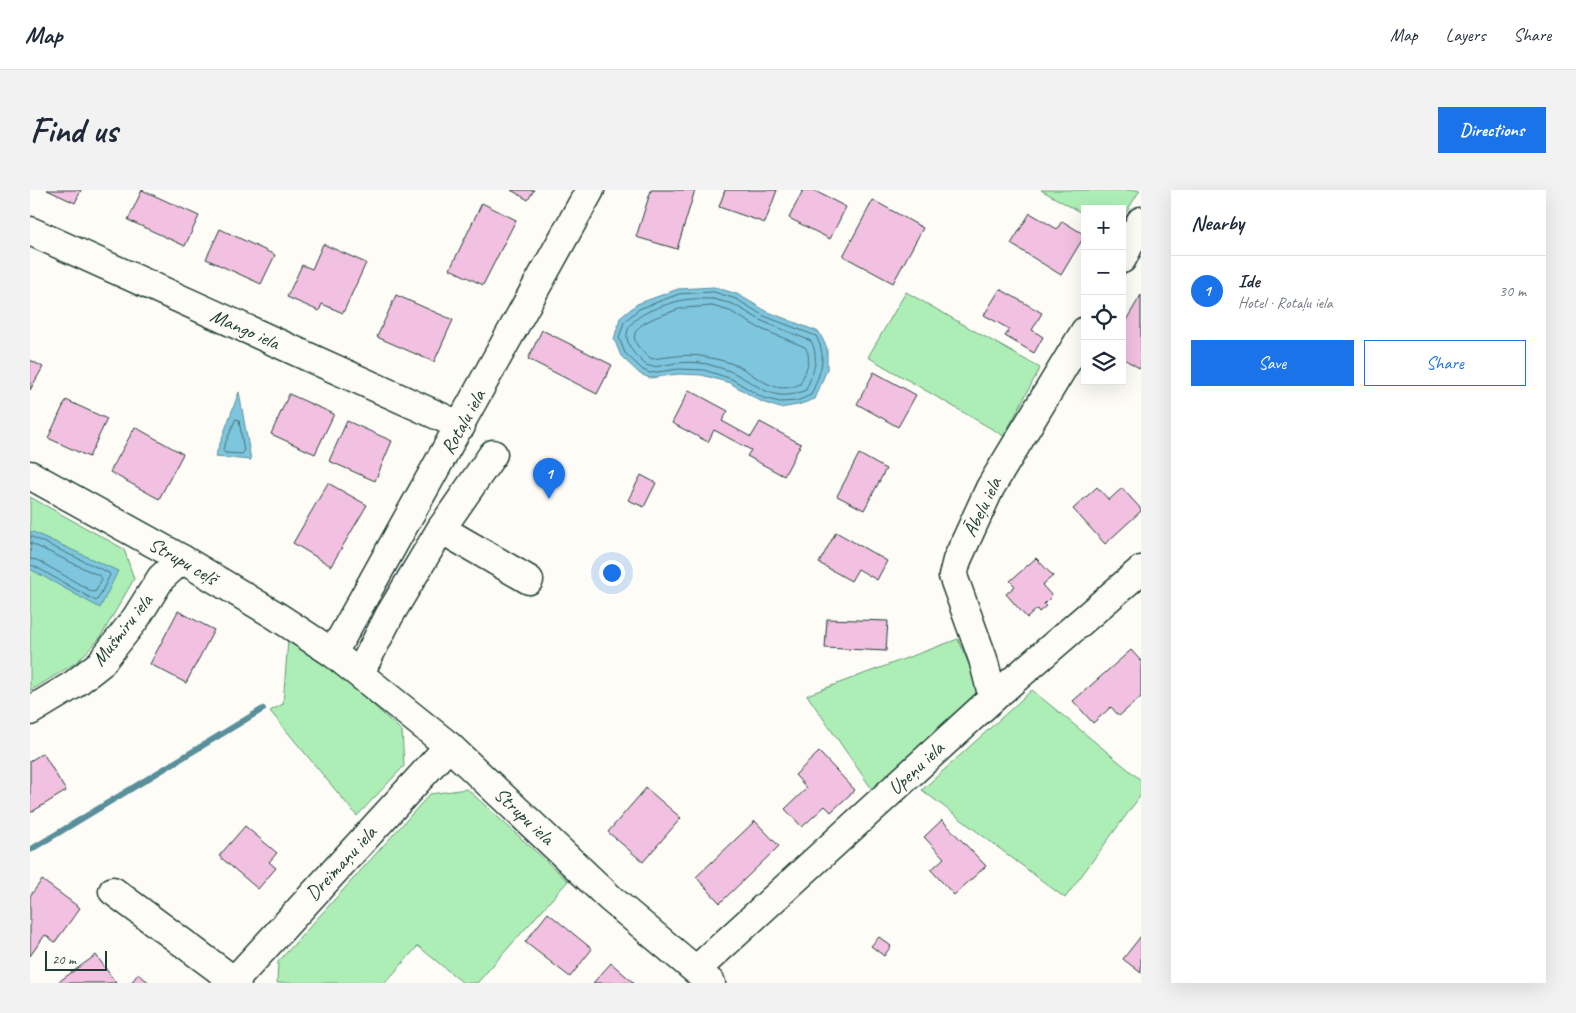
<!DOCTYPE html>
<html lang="en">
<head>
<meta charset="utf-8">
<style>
  body { margin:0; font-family:Caveat,sans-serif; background:#f2f2f3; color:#1f2937 }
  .controls { position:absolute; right:15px; top:15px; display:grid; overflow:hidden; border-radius:0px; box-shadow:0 5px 20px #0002 }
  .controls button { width:45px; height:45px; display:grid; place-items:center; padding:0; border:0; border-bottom:1px solid #e0e1e3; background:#fff; color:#1f2937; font:25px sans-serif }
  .scale { position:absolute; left:15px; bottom:12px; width:62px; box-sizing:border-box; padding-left:5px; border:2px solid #1f3d34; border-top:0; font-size:14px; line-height:18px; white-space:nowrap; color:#1f3d34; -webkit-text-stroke:4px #fdfcf7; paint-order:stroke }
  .you { position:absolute; left:581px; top:382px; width:18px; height:18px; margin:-12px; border:4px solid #fff; border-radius:50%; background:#1a73e8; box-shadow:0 0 0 8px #1a73e833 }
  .badge { display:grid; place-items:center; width:32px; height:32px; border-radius:50%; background:#1a73e8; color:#fff; font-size:16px; font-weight:700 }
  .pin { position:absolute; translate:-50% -41px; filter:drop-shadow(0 1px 2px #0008) }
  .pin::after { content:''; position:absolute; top:26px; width:18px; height:15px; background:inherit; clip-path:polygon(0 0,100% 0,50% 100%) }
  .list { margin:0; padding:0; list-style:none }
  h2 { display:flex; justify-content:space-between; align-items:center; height:65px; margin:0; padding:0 20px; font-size:21px }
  h2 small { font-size:16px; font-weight:400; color:#747a83 }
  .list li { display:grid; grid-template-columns:32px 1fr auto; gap:15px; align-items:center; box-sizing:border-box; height:70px; padding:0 20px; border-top:1px solid #e0e1e3 }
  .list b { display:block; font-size:19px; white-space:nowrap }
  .list p { margin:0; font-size:16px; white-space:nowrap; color:#747a83 }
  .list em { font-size:16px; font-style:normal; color:#747a83 }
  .actions { display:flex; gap:10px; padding:15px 20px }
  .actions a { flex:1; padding:11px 0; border:1px solid #1a73e8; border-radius:0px; text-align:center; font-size:18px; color:#1a73e8 }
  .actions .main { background:#1a73e8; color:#fff }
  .icon { flex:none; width:28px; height:28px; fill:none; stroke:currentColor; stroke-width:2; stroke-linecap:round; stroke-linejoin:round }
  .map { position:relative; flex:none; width:1111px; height:793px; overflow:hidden; border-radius:0px }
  header { display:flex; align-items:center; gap:30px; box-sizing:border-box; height:70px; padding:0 25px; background:#fff; border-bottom:1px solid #e0e1e3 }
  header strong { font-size:24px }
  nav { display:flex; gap:28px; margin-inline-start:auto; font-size:18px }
  .intro { display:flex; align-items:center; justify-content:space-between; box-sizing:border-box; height:120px; padding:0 30px }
  h1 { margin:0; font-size:35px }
  .button { padding:12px 22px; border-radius:0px; background:#1a73e8; color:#fff; font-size:18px; font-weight:700 }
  main { display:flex; gap:30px; padding:0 30px }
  aside { flex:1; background:#fff; border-radius:0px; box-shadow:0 5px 20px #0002 }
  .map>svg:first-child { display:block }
</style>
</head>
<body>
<header>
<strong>Map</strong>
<nav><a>Map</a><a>Layers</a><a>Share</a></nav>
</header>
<div class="intro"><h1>Find us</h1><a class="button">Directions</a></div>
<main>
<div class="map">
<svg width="1111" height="793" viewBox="0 0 1111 793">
  <rect width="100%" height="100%" fill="#fdfcf7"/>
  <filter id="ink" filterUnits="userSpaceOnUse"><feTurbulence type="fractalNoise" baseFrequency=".02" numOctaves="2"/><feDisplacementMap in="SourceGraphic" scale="10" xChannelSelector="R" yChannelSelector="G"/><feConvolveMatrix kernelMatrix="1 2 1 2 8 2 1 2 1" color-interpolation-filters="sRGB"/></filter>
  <g filter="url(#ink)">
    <g fill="#adeeb6" stroke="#669675">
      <polygon points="1011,0 1110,0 1092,29 1092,19 1055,19 1055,25"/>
      <polygon points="876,102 1010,178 974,246 838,167"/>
      <polygon points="0,307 94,359 104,389 70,448 47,472 0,501"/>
      <polygon points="928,449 945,488 947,509 844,602 777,505"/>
      <polygon points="258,450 293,470 372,541 374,576 327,626 240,521 253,514"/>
      <polygon points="1002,500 1111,590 1111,605 1035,708 892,600"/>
      <polygon points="437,599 538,691 447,793 433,793 388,756 355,793 247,793 248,772 400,604"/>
    </g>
    <g fill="#7ec5de" stroke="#588f9a">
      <polygon points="684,97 707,104 736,121 789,142 797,158 797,179 785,209 768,215 750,218 732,212 700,193 672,185 649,184 620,188 610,184 591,166 584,149 590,128 607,114 648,99"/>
      <polygon points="209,202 221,270 185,267"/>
      <polygon points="1,341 88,381 70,418 0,379"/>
    </g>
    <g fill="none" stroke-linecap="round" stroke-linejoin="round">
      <g stroke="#457378" stroke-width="1">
        <path d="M684,102L706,109L734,126L786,146C798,168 790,183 781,205L767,211L750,212L733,208L702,189L674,180L649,179L620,183L613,180L595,163L589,148L594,132L609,119L649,104Z"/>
        <path d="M683,109L703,114L732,131L781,151C790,168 783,183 776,200C745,214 731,197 706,184C697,179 686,177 677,174C668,172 656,172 646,173C638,174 624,179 616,175C610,170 602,162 599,155C587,128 630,116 649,111C659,108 672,109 683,109Z"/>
        <path d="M682,116L700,121L729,138L775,157C783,169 775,182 770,194C747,206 729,188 710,177C700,172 687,169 676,167C659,163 640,167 622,169C592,148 604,135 632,125C639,123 647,119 654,118C663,117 673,117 682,116Z"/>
        <polygon points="206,229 209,230 214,262 212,264 195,263 193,260"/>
        <polyline points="0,346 79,383 80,385 68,409 66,411 4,376 0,375"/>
        <polyline points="0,353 70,386 72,389 66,401 63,402 7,370 0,369"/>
      </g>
      <polyline stroke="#588f9a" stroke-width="6" points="0,660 233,519"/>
    </g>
    <g fill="#f2c0e0" stroke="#1f3d34">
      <polygon points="17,0 51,0 45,13"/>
      <polygon points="112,0 169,26 155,56 98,30"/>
      <polygon points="481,0 504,0 498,10"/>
      <polygon points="621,0 665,0 647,59 606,47"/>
      <polygon points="695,0 747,0 735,33 689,17"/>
      <polygon points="773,0 783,0 816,17 800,49 759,28"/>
      <polygon points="843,10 893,38 863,93 813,66"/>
      <polygon points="452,13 486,30 453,95 420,79"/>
      <polygon points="1000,23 1027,39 1032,31 1055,45 1031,85 981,54"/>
      <polygon points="190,39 245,65 231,94 176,69"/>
      <polygon points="293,54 336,73 313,123 292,114 289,121 257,107 272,75 282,79"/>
      <polygon points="970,99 1012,123 1002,140 1013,147 1004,163 975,146 979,139 954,125"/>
      <polygon points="366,105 423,130 404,172 347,147"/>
      <polygon points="1111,105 1111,179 1092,168 1092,137"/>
      <polygon points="512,140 582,175 567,204 498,169"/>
      <polygon points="0,170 13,177 0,200"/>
      <polygon points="844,182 886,205 868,237 827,214"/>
      <polygon points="659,200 698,221 692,231 721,247 730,232 771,254 754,286 717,266 721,260 684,240 678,252 642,233"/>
      <polygon points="259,204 304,224 285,264 241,244"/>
      <polygon points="36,210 77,229 59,267 18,248"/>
      <polygon points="317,231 362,251 345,291 299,271"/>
      <polygon points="105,237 153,264 129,309 80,282"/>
      <polygon points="829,264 856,279 834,320 807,306"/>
      <polygon points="611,285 626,293 614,317 598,310"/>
      <polygon points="298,293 337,315 301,376 263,353"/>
      <polygon points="1067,297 1079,310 1092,298 1111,319 1111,321 1075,354 1043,319"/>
      <polygon points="806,342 857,371 847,390 828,379 821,391 789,373"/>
      <polygon points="1006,368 1023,386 1012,395 1022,406 1014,414 1016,416 1009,422 1007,419 997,428 976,404 985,396 980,391"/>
      <polygon points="148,421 184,440 156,493 120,474"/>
      <polygon points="797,429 858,431 856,461 795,458"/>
      <polygon points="1101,460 1111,471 1111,507 1089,526 1081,517 1063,533 1043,511"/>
      <polygon points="789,562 825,600 801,622 795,616 772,637 755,619 777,598 765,585"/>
      <polygon points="13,563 36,601 0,623 0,571"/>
      <polygon points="616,598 651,628 613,672 578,642"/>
      <polygon points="912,630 956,676 924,705 901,680 914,668 894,647"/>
      <polygon points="725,631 749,656 690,713 666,687"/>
      <polygon points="215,636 247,663 239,672 246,678 228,699 189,666"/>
      <polygon points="12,690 50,718 25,752 15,745 0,766 0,706"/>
      <polygon points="518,723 562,759 540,787 495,752"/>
      <polygon points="1111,746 1111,783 1093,769"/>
      <polygon points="849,747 861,756 854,766 841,756"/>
      <polygon points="66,765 86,793 27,793"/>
      <polygon points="581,773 604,793 563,793"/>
      <polygon points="108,784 120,793 101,793"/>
    </g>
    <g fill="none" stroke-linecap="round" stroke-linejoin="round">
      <defs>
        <g id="minor">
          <polyline points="0,41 431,236"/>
          <polyline points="1092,69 1111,31"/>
          <polyline points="0,285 152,369 245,425 303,463 419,556 581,709 681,793"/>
          <polyline points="411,339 499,390"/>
          <polyline points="303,463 560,0"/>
          <polyline points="330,483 359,426 411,339 463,264"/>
          <polyline points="963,508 953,469 923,386 927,370 960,298 1055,141"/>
          <polyline points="0,521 43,495 70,474 106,428 131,388 152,369"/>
          <polyline points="83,701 207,793"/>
          <polyline points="666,780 963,508 1111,380"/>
          <polyline points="204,791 419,556"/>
        </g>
      </defs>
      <use href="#minor" stroke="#1f3d34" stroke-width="31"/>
      <use href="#minor" stroke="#fdfcf7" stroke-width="28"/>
    </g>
  </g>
  <g text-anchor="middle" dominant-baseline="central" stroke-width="4" stroke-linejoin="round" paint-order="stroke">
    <g font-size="20" fill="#1f3d34" stroke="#fdfcf7">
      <text transform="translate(215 139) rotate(24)">Mango iela</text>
      <text transform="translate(433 232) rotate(-61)">Rotaļu iela</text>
      <text transform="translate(952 317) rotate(-64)">Ābeļu iela</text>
      <text transform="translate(153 371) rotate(30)">Strupu ceļš</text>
      <text transform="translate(92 440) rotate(-52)">Mušmiru iela</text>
      <text transform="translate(886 578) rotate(-43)">Upeņu iela</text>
      <text transform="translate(494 626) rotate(43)">Strupu iela</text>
      <text transform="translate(311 673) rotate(-47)">Dreimaņu iela</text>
    </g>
  </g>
</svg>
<div class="controls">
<button>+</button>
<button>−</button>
<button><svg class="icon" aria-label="locate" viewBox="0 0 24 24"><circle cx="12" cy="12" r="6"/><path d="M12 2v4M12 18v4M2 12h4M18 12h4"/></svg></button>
<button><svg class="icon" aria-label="layers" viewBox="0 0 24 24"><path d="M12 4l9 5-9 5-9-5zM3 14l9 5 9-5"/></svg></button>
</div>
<div class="scale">20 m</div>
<div class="you"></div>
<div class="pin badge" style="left:519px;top:309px">1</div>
</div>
<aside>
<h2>Nearby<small></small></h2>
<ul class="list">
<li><span class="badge">1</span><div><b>Ide</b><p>Hotel · Rotaļu iela</p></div><em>30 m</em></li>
</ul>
<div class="actions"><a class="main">Save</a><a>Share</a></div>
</aside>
</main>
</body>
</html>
